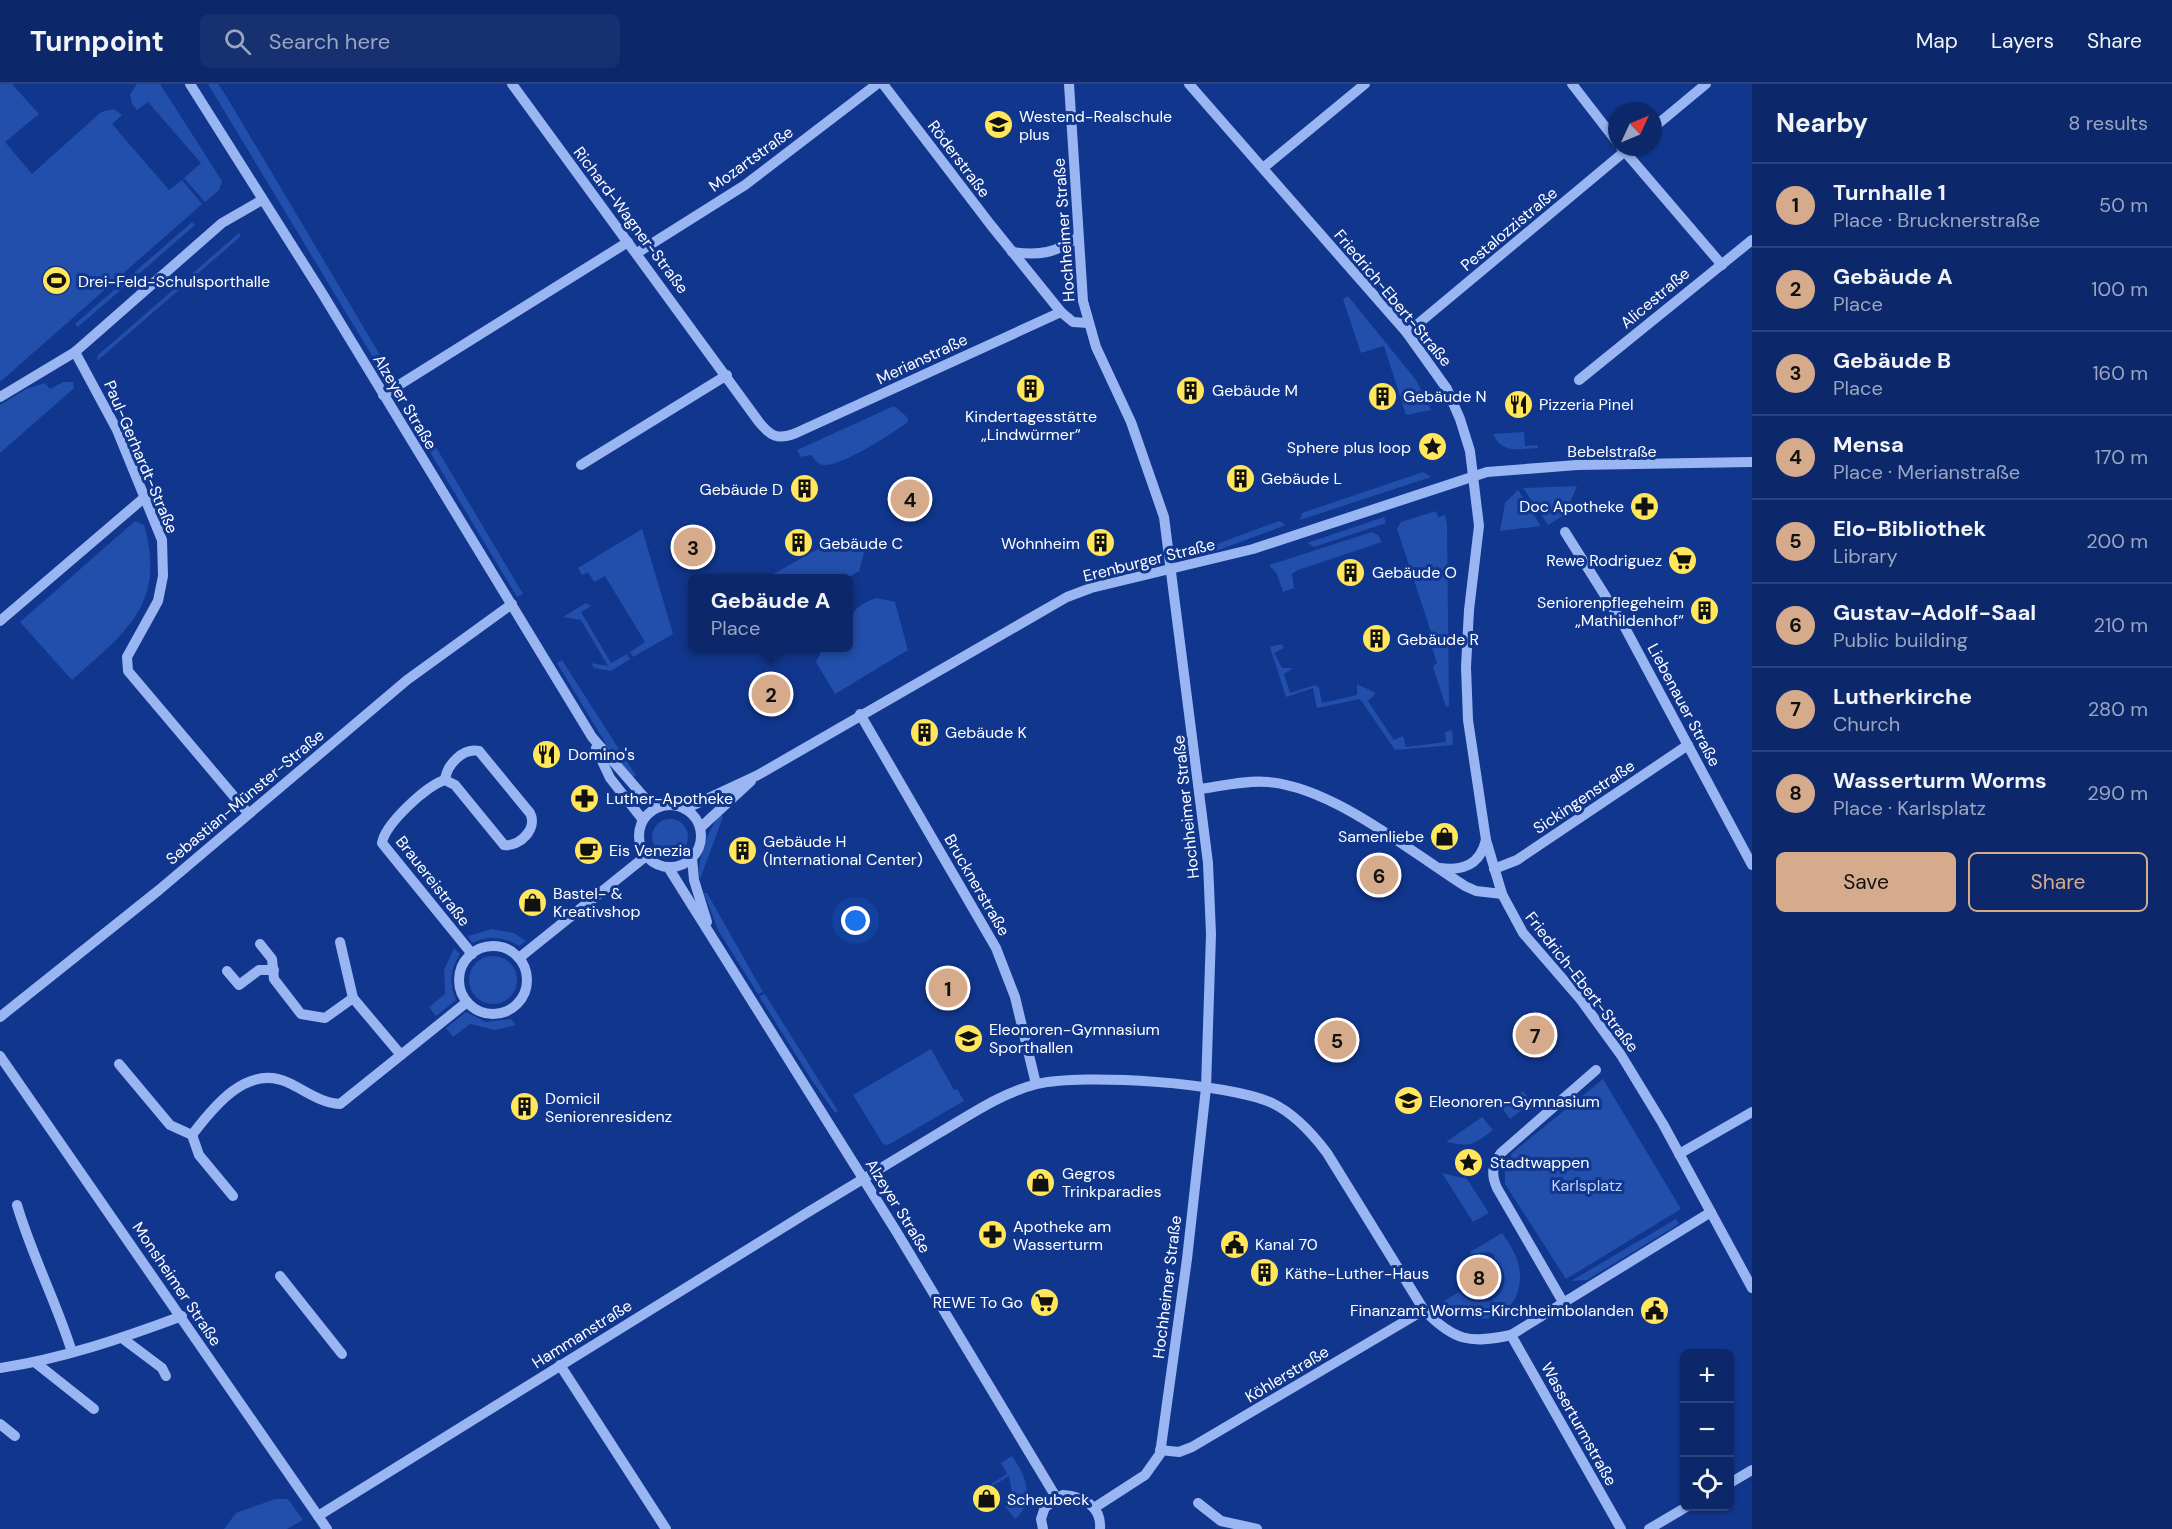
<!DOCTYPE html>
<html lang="en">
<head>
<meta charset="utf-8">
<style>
  body { margin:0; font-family:"DM Sans",sans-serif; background:#163070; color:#f1f3f6 }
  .controls { position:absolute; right:18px; bottom:18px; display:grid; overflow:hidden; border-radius:9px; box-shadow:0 2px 4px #0004 }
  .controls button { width:54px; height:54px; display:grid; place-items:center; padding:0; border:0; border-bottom:2px solid #2d447e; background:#0d286a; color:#f1f3f6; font:30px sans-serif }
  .compass { position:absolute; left:1608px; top:18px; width:54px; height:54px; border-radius:50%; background:#0d286a; box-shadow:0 2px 4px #0004; rotate:46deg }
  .you { position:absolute; left:856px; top:837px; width:21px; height:21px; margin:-15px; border:4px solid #fff; border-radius:50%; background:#1a73e8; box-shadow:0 0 0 9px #1a73e833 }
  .badge { display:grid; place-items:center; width:39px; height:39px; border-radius:50%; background:#d6ab8b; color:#111; font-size:20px; font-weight:700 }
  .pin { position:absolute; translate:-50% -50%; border:3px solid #fff; box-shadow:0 2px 6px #0006 }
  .popup { position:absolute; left:688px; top:490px; width:165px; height:78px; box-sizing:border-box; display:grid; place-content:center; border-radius:9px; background:#0d286a; filter:drop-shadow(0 2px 4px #0005); font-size:20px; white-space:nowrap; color:#9aa6c1 }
  .popup b { font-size:22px; color:#f1f3f6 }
  .popup::after { content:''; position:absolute; left:50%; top:100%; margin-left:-12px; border:12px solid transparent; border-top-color:#0d286a }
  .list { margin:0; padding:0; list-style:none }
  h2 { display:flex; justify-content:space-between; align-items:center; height:78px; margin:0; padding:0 24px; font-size:26px }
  h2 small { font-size:20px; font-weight:400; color:#9aa6c1 }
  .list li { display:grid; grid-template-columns:39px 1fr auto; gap:18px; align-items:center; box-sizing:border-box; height:84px; padding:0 24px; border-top:2px solid #2d447e }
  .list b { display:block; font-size:22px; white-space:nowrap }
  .list p { margin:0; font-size:20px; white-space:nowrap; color:#9aa6c1 }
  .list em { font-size:20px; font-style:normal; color:#9aa6c1 }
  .actions { display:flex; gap:12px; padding:18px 24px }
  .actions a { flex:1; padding:14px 0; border:2px solid #d6ab8b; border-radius:9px; text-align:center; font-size:21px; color:#d6ab8b }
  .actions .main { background:#d6ab8b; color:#111 }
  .icon { flex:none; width:33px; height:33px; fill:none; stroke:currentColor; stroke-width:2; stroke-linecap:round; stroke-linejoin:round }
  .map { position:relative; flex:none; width:1752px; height:1445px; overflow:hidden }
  header { display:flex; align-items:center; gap:36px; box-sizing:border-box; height:84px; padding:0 30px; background:#0d286a; border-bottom:2px solid #2d447e }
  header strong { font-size:28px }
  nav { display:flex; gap:33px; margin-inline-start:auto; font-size:21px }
  .search { width:420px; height:54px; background:#163070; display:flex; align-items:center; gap:15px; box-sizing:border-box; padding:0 21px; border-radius:9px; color:#9aa6c1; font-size:22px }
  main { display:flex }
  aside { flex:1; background:#0d286a }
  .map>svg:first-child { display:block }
</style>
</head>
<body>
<header>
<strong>Turnpoint</strong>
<div class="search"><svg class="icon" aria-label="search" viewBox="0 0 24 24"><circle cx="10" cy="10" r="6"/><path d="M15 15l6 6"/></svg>Search here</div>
<nav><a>Map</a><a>Layers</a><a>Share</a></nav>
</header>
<main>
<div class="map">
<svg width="1752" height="1445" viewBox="0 0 1752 1445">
  <rect width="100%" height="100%" fill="#11368d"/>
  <g fill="#224eac">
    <polygon points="0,0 12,0 39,30 5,58 32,90 101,28 114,25 122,31 112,40 169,106 182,96 202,120 0,298"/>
    <polygon points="137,0 160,0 222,97 219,106 205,118 184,94 201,79 148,18 137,26 132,20 130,10"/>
    <polygon points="208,0 218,0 228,15 386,281 380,285"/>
    <polygon points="192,138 195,141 78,243 75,240"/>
    <polygon points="239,149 241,152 97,277 98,271"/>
    <polygon points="1348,212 1416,296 1431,326 1406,331 1384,262 1361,269 1343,215"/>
    <polygon points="63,298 73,298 74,304 0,369 0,321 26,305 45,299 50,305"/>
    <polygon points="402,315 408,316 523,510 517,513 406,328"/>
    <path d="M894,322L907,333L908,338C891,350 844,381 825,381C818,381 815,376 811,371L801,373L797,366Z"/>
    <path d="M1524,348L1525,362L1538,361V364C1519,365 1502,370 1493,350Z"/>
    <polygon points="1423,388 1431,393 1300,436 1302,429"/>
    <polygon points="1577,402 1565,430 1548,441 1523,404"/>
    <polygon points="1518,406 1541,442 1500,447 1505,419"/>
    <polygon points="1436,427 1438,433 1445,431 1447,440 1449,622 1446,623 1433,583 1437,579 1429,554 1432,551 1397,445 1401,438"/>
    <polygon points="1384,433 1386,439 1314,463 1307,459"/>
    <path d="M135,437L144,441C167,520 125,549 72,596L20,538Z"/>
    <polygon points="1279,437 1286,441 1208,470 1206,464"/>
    <polygon points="642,445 673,550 633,573 630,568 645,558 605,492 594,498 588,488 582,491 578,484"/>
    <polygon points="1372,448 1378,451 1382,458 1298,486 1292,490 1294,504 1283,508 1277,490 1269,481"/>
    <path d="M838,454C846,462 856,460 864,469L859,487L847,494H766Z"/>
    <path d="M876,514L895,518L908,566L835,610L816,578L823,564H849C849,534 846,526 876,514Z"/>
    <polygon points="586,519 591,522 581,528 611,579 627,570 630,575 611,587 594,584 591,579 608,582 581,536 563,533"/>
    <polygon points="1282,560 1284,564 1274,569 1282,584 1293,584 1284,590 1290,609 1315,601 1319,604 1322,619 1357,611 1357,600 1376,609 1368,617 1394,656 1403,652 1406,663 1446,658 1445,648 1452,646 1453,661 1395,666 1360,615 1317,624 1313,604 1286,613 1270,563"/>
    <polygon points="562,576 633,687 636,691 633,693 612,670 557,579"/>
    <path d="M721,730L723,733L700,795C695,779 709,742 721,730Z"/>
    <circle cx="670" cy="753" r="18"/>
    <polygon points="704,809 707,809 763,908 758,910 718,846"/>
    <path d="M492,845L514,849L526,857L519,862C503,853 489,851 472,859L468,852Z"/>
    <path d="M454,864L460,870C450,885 449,900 456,916L436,932L429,923L445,910L444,886Z"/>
    <circle cx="493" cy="896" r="24"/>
    <polygon points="765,910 838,1027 835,1029 811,995 759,912"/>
    <polygon points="466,928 486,938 511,935 516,941 495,946 470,940 453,953 446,944"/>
    <polygon points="931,965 954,1006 957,1005 964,1017 888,1061 883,1060 853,1011"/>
    <polygon points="1603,995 1681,1125 1566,1195 1505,1100 1505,1084 1512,1069"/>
    <polygon points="1523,1007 1532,1018 1510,1035 1501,1023"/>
    <path d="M1482,1033L1493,1046C1472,1062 1471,1063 1446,1058Z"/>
    <polygon points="1442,1089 1467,1095 1489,1129 1473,1138"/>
    <polygon points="1676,1135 1679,1140 1587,1196 1571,1197"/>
    <path d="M1502,1149C1511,1162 1520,1175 1520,1192C1521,1236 1470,1249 1443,1218L1459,1208C1469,1220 1477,1218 1491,1217C1509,1205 1508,1187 1494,1173L1495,1171L1488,1168L1471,1170L1470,1168Z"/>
    <path d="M1012,1372C1026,1392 1036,1417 1015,1435L1005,1422L1014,1420L1009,1392L992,1402L991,1400L1007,1390L1001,1379Z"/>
    <polygon points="275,1415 288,1415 303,1436 287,1445 224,1445 236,1429"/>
  </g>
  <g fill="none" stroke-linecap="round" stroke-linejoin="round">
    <g stroke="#99b5f2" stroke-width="10">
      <polyline points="190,0 322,209 592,653 644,713 659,723"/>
      <path d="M512,0L759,338C771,353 778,356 796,349L1061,228"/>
      <polyline points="883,0 990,140 1061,228 1073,238 1088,239"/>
      <polyline points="1069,0 1083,217 1096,263 1131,338 1164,433 1208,779 1211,850 1206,1004 1187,1175 1160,1370 1145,1391 1094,1424"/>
      <polyline points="1189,0 1407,249 1447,305 1460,335 1470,367 1479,442 1469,526 1466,583 1468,636 1486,756 1502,810 1523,849 1581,916 1621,971 1663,1040 1752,1204"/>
      <polyline points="1572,0 1617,58"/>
      <polyline points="1653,44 1706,0"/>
      <polyline points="1621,63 1722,181"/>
      <polyline points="1263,84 1365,0"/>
      <path d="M1012,168C1039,172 1056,169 1078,153"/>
      <polyline points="637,169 745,101 877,0"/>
      <polyline points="1407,249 1630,63"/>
      <polyline points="75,268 117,346 162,456 163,492 158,517 127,573 128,587 248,729"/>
      <polyline points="1579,296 1752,156"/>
      <polyline points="383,311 628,158"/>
      <polyline points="0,313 75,268 222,139 262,116"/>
      <polyline points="581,381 727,291"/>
      <polyline points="1565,448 1623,540 1752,781"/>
      <polyline points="0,537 145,413"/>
      <polyline points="860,630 996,864 1015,913 1036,1000"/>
      <polyline points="596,664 610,694 643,736"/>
      <path d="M445,696C447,680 463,664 479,667L530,729C538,744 520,763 504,761L455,701L445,696C427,701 385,740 382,759L472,870"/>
      <path d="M1200,705C1222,702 1246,696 1268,698C1333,703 1411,768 1465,802L1476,807L1502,810"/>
      <circle cx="670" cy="752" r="31"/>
      <polyline points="685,725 758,691 1067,513 1091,504 1253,465 1487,388 1577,381 1752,378"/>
      <polyline points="700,744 751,697"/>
      <polyline points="692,774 694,796 707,838"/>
      <polyline points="668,783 896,1147 1056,1413"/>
      <path d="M1440,784C1463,787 1480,781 1486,756"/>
      <polyline points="1494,785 1517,776 1688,661"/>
      <polyline points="340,858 353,914"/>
      <polyline points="260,860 272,875 274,895 301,930 325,934 353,914 401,971"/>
      <circle cx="493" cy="896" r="34"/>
      <polyline points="519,874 646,772"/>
      <polyline points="227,887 239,901 259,886 274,886"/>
      <polyline points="0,933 159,806 407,596 512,520"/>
      <polyline points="0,972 327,1445"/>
      <polyline points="119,980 170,1041 192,1051 199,1071 233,1112"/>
      <path d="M192,1051C214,1022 248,979 289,999C306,1007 321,1019 340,1020L467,918"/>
      <polyline points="1679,1070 1752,1028"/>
      <path d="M17,1121C32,1172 56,1217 72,1268"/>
      <polyline points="280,1192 342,1270"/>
      <path d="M1563,1218L1497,1104C1491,1091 1492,1081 1501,1069L1596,986"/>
      <polyline points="1511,1251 1621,1445"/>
      <polyline points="122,1254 162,1284 166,1292"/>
      <polyline points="36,1279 94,1325"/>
      <polyline points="560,1281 666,1445"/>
      <path d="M0,1284C62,1275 123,1254 182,1232"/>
      <polyline points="0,1340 15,1352"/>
      <polyline points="1160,1366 1179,1368 1192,1363 1424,1226"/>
      <polyline points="1730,1399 1752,1386"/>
      <polyline points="1198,1419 1221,1437 1257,1445"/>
      <path d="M318,1432C480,1331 643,1231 805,1130C850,1103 894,1076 939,1049C970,1031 1001,1009 1037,1000C1084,989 1228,999 1272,1019C1295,1030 1312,1049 1327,1069L1424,1226C1454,1257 1470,1260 1511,1251L1711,1128"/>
      <path d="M1043,1445L1041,1435L1045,1423L1063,1411C1083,1412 1102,1423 1100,1445"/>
      <polyline points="1649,1445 1688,1422"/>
    </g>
  </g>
  <defs>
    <symbol id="school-disc" viewBox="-11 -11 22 22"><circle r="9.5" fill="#ffe65a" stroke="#11368d"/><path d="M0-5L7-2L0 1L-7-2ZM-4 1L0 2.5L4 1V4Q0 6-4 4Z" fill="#111"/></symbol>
    <symbol id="stadium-disc" viewBox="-11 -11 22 22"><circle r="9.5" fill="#ffe65a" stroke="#11368d"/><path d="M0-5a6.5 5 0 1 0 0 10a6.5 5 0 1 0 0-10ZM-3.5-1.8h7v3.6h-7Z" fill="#111"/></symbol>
    <symbol id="building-disc" viewBox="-11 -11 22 22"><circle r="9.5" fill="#ffe65a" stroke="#11368d"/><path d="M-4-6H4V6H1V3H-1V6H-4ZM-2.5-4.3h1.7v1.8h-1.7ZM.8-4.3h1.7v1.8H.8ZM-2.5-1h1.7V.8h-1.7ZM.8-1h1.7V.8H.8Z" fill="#111"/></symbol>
    <symbol id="restaurant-disc" viewBox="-11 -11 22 22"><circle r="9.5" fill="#ffe65a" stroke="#11368d"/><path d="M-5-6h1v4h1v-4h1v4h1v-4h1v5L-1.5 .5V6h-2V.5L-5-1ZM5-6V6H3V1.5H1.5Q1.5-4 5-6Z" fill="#111"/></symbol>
    <symbol id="sight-disc" viewBox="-11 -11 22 22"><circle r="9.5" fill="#ffe65a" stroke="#11368d"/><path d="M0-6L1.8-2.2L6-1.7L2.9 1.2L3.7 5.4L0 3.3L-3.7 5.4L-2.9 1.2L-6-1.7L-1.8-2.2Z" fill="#111"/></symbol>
    <symbol id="pharmacy-disc" viewBox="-11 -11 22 22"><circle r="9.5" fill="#ffe65a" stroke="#11368d"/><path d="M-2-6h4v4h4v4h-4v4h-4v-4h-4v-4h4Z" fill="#111"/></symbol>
    <symbol id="supermarket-disc" viewBox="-11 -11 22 22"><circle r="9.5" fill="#ffe65a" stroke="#11368d"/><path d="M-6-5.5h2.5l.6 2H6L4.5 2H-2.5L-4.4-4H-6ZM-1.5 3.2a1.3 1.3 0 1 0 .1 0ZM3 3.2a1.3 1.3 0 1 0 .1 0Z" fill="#111"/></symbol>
    <symbol id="shop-disc" viewBox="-11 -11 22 22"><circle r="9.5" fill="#ffe65a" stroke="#11368d"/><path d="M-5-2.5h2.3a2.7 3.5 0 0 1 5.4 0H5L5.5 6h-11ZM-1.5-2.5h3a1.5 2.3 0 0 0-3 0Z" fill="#111"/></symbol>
    <symbol id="cafe-disc" viewBox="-11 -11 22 22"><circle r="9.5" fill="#ffe65a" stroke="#11368d"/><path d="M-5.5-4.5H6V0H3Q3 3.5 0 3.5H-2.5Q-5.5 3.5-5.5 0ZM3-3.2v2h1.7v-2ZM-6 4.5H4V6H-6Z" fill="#111"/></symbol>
    <symbol id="civic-disc" viewBox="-11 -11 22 22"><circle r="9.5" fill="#ffe65a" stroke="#11368d"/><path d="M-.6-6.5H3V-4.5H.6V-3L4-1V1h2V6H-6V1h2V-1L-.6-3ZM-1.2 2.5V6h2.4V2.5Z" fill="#111"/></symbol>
  </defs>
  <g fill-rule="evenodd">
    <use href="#school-disc" x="982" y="24" width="33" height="33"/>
    <use href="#stadium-disc" x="40" y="180" width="33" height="33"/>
    <use href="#building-disc" x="1014" y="288" width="33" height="33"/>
    <use href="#building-disc" x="1174" y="290" width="33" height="33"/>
    <use href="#building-disc" x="1366" y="296" width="33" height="33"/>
    <use href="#restaurant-disc" x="1502" y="304" width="33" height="33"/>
    <use href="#sight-disc" x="1416" y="346" width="33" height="33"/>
    <use href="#building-disc" x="1224" y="378" width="33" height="33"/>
    <use href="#building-disc" x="788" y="388" width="33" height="33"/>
    <use href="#pharmacy-disc" x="1628" y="406" width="33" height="33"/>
    <use href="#building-disc" x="782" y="442" width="33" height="33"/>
    <use href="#building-disc" x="1084" y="442" width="33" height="33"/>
    <use href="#supermarket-disc" x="1666" y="460" width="33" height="33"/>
    <use href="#building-disc" x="1334" y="472" width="33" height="33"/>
    <use href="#building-disc" x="1688" y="510" width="33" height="33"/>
    <use href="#building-disc" x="1360" y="538" width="33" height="33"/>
    <use href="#building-disc" x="908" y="632" width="33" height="33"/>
    <use href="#restaurant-disc" x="530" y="654" width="33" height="33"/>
    <use href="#pharmacy-disc" x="568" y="698" width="33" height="33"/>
    <use href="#shop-disc" x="1428" y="736" width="33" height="33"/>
    <use href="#cafe-disc" x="572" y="750" width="33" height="33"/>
    <use href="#building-disc" x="726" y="750" width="33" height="33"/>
    <use href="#shop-disc" x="516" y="802" width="33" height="33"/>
    <use href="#school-disc" x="952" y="938" width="33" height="33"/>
    <use href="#school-disc" x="1392" y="1000" width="33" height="33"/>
    <use href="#building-disc" x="508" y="1006" width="33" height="33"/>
    <use href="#sight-disc" x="1452" y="1062" width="33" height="33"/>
    <use href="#shop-disc" x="1024" y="1082" width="33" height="33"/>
    <use href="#pharmacy-disc" x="976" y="1134" width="33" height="33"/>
    <use href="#civic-disc" x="1218" y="1144" width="33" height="33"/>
    <use href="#building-disc" x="1248" y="1172" width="33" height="33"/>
    <use href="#supermarket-disc" x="1028" y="1202" width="33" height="33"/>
    <use href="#civic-disc" x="1638" y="1210" width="33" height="33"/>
    <use href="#shop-disc" x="970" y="1398" width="33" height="33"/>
  </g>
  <g text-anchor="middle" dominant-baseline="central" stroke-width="6" stroke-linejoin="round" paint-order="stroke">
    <g font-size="16" fill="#fff" stroke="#11368d" text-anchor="start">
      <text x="1019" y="32">Westend-Realschule<tspan x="1019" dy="18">plus</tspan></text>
      <text x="78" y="197">Drei-Feld-Schulsporthalle</text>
      <text x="1212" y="306">Gebäude M</text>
      <text x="1403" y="312">Gebäude N</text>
      <text x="1539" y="320">Pizzeria Pinel</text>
      <text x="1031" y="332" text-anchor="middle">Kindertagesstätte<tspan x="1031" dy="18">„Lindwürmer“</tspan></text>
      <text x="1411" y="363" text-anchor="end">Sphere plus loop</text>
      <text x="1261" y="394">Gebäude L</text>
      <text x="783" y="405" text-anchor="end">Gebäude D</text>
      <text x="1624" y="422" text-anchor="end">Doc Apotheke</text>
      <text x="819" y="459">Gebäude C</text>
      <text x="1080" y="459" text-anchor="end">Wohnheim</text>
      <text x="1662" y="476" text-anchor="end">Rewe Rodriguez</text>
      <text x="1372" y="488">Gebäude O</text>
      <text x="1684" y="518" text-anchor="end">Seniorenpflegeheim<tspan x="1684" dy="18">„Mathildenhof“</tspan></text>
      <text x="1397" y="555">Gebäude R</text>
      <text x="945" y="648">Gebäude K</text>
      <text x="568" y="670">Domino's</text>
      <text x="606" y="714">Luther-Apotheke</text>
      <text x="1424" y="752" text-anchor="end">Samenliebe</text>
      <text x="763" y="757">Gebäude H<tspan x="763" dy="18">(International Center)</tspan></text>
      <text x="609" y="766">Eis Venezia</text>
      <text x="553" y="809">Bastel- &amp;<tspan x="553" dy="18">Kreativshop</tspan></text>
      <text x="989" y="945">Eleonoren-Gymnasium<tspan x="989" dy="18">Sporthallen</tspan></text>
      <text x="545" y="1014">Domicil<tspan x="545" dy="18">Seniorenresidenz</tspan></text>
      <text x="1429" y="1017">Eleonoren-Gymnasium</text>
      <text x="1490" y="1078">Stadtwappen</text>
      <text x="1062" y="1089">Gegros<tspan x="1062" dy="18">Trinkparadies</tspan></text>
      <text x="1013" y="1142">Apotheke am<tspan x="1013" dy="18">Wasserturm</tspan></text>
      <text x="1255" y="1160">Kanal 70</text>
      <text x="1285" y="1189">Käthe-Luther-Haus</text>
      <text x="1023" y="1218" text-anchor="end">REWE To Go</text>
      <text x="1634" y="1226" text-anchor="end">Finanzamt Worms-Kirchheimbolanden</text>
      <text x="1007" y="1415">Scheubeck</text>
    </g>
    <g font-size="16" fill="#fff" stroke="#11368d">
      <text transform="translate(751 75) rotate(-36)">Mozartstraße</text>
      <text transform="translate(959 75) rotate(53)">Röderstraße</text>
      <text transform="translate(631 136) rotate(53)">Richard-Wagner-Straße</text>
      <text transform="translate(1509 145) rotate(-40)">Pestalozzistraße</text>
      <text transform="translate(1064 146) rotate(-94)">Hochheimer Straße</text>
      <text transform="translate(1393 214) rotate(50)">Friedrich-Ebert-Straße</text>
      <text transform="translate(1655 214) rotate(-40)">Alicestraße</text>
      <text transform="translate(922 275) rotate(-25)">Merianstraße</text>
      <text transform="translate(405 318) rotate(59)">Alzeyer Straße</text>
      <text x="1612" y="367">Bebelstraße</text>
      <text transform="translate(141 373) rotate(67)">Paul-Gerhardt-Straße</text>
      <text transform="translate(1149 476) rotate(-14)">Erenburger Straße</text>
      <text transform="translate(1684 621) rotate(62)">Liebenauer Straße</text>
      <text transform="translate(245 713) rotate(-40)">Sebastian-Münster-Straße</text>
      <text transform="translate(1584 713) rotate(-34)">Sickingenstraße</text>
      <text transform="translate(1186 723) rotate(-96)">Hochheimer Straße</text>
      <text transform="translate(433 797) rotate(52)">Brauereistraße</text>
      <text transform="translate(977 801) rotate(60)">Brucknerstraße</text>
      <text transform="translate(1582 898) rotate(52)">Friedrich-Ebert-Straße</text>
      <text transform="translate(898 1122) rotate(58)">Alzeyer Straße</text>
      <text transform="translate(177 1200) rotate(56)">Monsheimer Straße</text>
      <text transform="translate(1167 1203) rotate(-83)">Hochheimer Straße</text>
      <text transform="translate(582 1250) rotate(-32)">Hammanstraße</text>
      <text transform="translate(1287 1290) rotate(-31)">Köhlerstraße</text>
      <text transform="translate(1579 1340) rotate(61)">Wasserturmstraße</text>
    </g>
    <g font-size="16" fill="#c0d3fd" stroke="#11368d">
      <text x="1587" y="1101">Karlsplatz</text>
    </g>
  </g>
</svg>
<div class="controls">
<button>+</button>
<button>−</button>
<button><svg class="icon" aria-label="locate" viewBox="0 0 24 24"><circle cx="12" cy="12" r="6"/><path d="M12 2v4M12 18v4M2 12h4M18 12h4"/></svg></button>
</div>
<svg class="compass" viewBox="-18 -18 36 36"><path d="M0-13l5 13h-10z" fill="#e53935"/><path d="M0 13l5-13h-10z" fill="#9aa6c1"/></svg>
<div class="you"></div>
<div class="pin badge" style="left:948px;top:904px">1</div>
<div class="pin badge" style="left:771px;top:610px">2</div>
<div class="popup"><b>Gebäude A</b>Place</div>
<div class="pin badge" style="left:693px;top:463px">3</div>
<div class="pin badge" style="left:910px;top:415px">4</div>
<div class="pin badge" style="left:1337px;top:956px">5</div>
<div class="pin badge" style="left:1379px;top:791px">6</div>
<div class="pin badge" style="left:1535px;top:951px">7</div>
<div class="pin badge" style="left:1479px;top:1193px">8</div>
</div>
<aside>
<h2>Nearby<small>8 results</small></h2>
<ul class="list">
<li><span class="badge">1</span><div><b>Turnhalle 1</b><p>Place · Brucknerstraße</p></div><em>50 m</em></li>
<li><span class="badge">2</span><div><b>Gebäude A</b><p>Place</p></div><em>100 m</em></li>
<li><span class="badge">3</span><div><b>Gebäude B</b><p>Place</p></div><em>160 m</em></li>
<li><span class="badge">4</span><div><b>Mensa</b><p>Place · Merianstraße</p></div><em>170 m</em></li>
<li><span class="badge">5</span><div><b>Elo-Bibliothek</b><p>Library</p></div><em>200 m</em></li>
<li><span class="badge">6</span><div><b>Gustav-Adolf-Saal</b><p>Public building</p></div><em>210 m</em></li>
<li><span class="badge">7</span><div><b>Lutherkirche</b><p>Church</p></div><em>280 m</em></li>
<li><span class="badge">8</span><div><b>Wasserturm Worms</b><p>Place · Karlsplatz</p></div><em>290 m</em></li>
</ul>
<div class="actions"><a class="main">Save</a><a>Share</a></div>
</aside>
</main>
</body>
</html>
